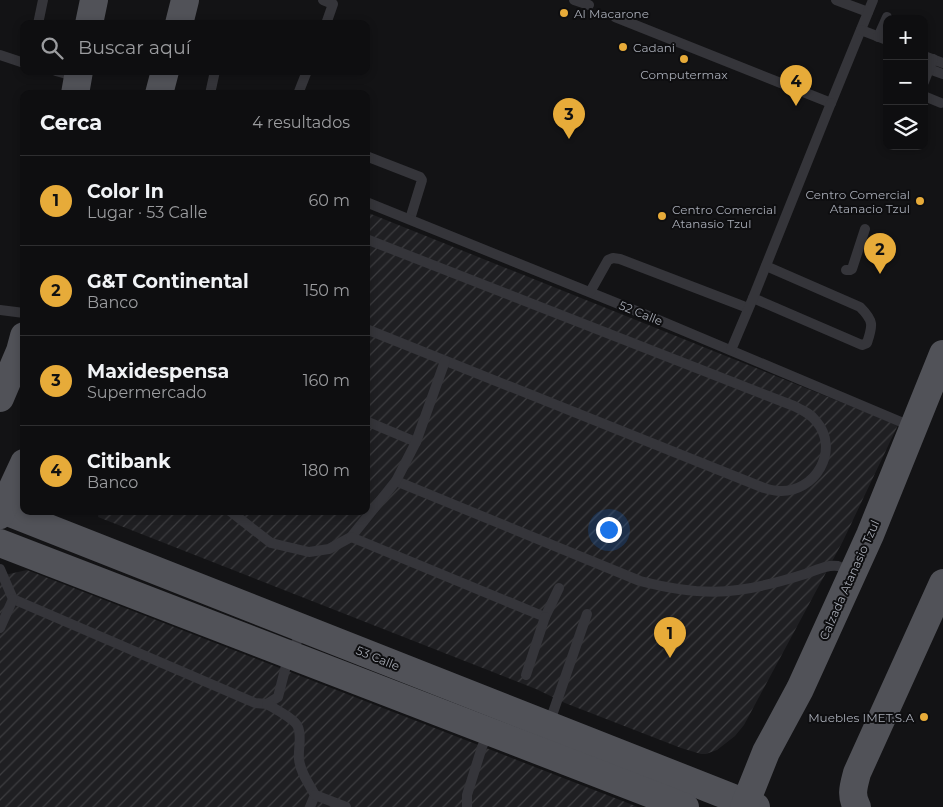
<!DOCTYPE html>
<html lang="es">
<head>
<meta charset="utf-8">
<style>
  body { margin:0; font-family:Montserrat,sans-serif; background:#1c1c1e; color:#f1f3f6 }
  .controls { position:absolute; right:15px; top:15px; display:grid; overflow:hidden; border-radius:10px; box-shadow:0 2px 8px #0003 }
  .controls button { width:45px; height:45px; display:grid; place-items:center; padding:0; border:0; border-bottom:1px solid #2e2e30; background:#0e0e10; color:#f1f3f6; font:25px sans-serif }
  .you { position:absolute; left:608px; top:529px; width:18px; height:18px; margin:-12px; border:4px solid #fff; border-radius:50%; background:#1a73e8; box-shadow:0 0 0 8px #1a73e833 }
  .badge { display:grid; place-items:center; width:32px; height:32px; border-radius:50%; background:#e7ab39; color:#111; font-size:16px; font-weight:700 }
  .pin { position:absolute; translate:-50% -41px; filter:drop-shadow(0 1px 2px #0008) }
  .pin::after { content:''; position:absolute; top:26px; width:18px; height:15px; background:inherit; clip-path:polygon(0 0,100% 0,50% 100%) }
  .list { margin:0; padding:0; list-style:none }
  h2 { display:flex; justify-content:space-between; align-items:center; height:65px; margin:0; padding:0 20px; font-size:21px }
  h2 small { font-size:16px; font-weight:400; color:#9b9c9f }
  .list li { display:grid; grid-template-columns:32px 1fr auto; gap:15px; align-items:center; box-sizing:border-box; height:90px; padding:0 20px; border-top:1px solid #2e2e30 }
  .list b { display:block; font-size:19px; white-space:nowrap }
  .list p { margin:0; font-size:16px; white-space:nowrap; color:#9b9c9f }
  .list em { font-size:16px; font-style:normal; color:#9b9c9f }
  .icon { flex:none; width:28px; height:28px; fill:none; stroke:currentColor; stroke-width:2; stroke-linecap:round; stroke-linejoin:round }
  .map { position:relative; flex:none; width:943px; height:807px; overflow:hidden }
  .search { position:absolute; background:#0e0e10; box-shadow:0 2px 8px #0003; left:20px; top:20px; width:350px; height:55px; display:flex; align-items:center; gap:12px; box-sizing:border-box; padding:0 18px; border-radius:10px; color:#9b9c9f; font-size:19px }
  .panel { position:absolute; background:#0e0e10; box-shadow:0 2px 8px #0003; left:20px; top:90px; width:350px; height:425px; border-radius:10px }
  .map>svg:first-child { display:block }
</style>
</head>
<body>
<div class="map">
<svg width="943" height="807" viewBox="0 0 943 807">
  <defs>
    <pattern id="industrial-furrows" width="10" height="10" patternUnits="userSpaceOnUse" patternTransform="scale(1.25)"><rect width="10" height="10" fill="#1f1f22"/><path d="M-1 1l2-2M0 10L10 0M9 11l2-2" fill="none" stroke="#3d3d40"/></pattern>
  </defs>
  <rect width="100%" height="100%" fill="#131315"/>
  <g fill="url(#industrial-furrows)">
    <polygon points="366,212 898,425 843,541 744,725 735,736 717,750 706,754 701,754 681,748 565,703 536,689 98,517 100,511 366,511"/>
    <polygon points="27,570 638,807 0,807 0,576"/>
  </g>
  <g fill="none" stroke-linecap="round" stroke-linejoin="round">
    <g stroke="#35353a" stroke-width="10">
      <polyline points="323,0 333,4 326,24"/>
      <polyline points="574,0 589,5"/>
      <polyline points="836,0 868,12"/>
      <polyline points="615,17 831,103 873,0"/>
      <polyline points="38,24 43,0"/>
      <polyline points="861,30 887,40"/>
      <polyline points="878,37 887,17"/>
      <polyline points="0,55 24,63"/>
      <polyline points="924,56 943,63"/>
      <polyline points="929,69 943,74"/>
      <polyline points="56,71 77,77"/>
      <polyline points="924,82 933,59"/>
      <polyline points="210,94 215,71"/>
      <polyline points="298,94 307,71"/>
      <polyline points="924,96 941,103"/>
      <polyline points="366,156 420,177 422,180 410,219"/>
      <polyline points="366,202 656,319 913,427"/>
      <path d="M366,239L794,406C802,410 810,413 816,421C841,450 815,493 779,491C774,491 768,489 764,488L366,329"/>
      <polyline points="846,270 850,270 852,269 865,229"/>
      <polyline points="590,292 608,260 613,258 620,259 748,308"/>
      <path d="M753,298L862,345L867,343C873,325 874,321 860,307L766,266"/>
      <polyline points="0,310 24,313"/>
      <polyline points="731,350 753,298 831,103"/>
      <polyline points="366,421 416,442"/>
      <path d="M396,481L640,581C671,589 706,595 738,590C761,587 783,581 805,574C815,571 826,564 838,566C842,567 847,572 851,574"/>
      <polyline points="230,511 271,543 309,552 329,549 351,537 396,481 416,442 445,361"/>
      <polyline points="351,537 545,617 559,588"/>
      <polyline points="0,569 13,599 255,703 267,704 278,697 289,654 304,630"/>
      <polyline points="0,628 13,599"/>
      <polyline points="526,675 545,617"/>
      <path d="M267,704C275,709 295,719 298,727C302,737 298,749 299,759C300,772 309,784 315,795L310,807"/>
      <polyline points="549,724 587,614"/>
      <polyline points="315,795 346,807"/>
      <polyline points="467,807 467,795 482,747 489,732"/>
    </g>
    <g stroke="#515258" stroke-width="28">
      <polyline points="89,24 94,0"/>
      <polyline points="179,24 185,0"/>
      <polyline points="75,94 79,71"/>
      <polyline points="159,94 165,71"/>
      <polyline points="0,398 20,351 24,336"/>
      <polyline points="0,509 756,807"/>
      <polyline points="0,515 24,463"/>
      <polyline points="0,543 685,807"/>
      <polyline points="744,807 766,752 800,689 870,535 943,354"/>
      <path d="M857,807C850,795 854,785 857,773L943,583"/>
    </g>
  </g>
  <g fill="#e7ab39" stroke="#0e0e10" stroke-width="2">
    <circle cx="564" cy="13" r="5"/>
    <circle cx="623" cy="47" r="5"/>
    <circle cx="684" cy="59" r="5"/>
    <circle cx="920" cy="201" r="5"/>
    <circle cx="662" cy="216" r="5"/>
    <circle cx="924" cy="717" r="5"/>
  </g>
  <g text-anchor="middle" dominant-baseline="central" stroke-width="4" stroke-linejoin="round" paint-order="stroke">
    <g font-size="12" fill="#a6aab4" stroke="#0e0e10" text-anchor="start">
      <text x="574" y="13">Al Macarone</text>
      <text x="633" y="47">Cadani</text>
      <text x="684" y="74" text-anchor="middle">Computermax</text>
      <text x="910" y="194" text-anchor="end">Centro Comercial<tspan x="910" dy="14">Atanacio Tzul</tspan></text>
      <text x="672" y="209">Centro Comercial<tspan x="672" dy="14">Atanasio Tzul</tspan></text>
      <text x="914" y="717" text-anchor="end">Muebles IMET.S.A</text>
    </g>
    <g font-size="12" fill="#a6aab4" stroke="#0e0e10">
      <text transform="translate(641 313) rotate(22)">52 Calle</text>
      <text transform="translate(849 580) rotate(-66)">Calzada Atanasio Tzul</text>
      <text transform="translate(378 658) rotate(22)">53 Calle</text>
    </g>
  </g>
</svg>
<div class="controls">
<button>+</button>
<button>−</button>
<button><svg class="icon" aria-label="layers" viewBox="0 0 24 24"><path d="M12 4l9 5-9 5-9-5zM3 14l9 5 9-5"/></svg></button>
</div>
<div class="you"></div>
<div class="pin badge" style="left:670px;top:658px">1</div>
<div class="pin badge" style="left:880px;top:274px">2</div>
<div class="pin badge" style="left:569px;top:139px">3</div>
<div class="pin badge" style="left:796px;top:106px">4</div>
<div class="search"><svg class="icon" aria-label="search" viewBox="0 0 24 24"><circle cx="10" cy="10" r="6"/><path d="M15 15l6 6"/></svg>Buscar aquí</div>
<section class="panel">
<h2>Cerca<small>4 resultados</small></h2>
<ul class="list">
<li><span class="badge">1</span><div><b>Color In</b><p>Lugar · 53 Calle</p></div><em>60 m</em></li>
<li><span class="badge">2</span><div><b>G&amp;T Continental</b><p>Banco</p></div><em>150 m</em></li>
<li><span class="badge">3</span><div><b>Maxidespensa</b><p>Supermercado</p></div><em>160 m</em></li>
<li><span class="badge">4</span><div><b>Citibank</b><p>Banco</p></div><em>180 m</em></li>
</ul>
</section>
</div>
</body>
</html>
